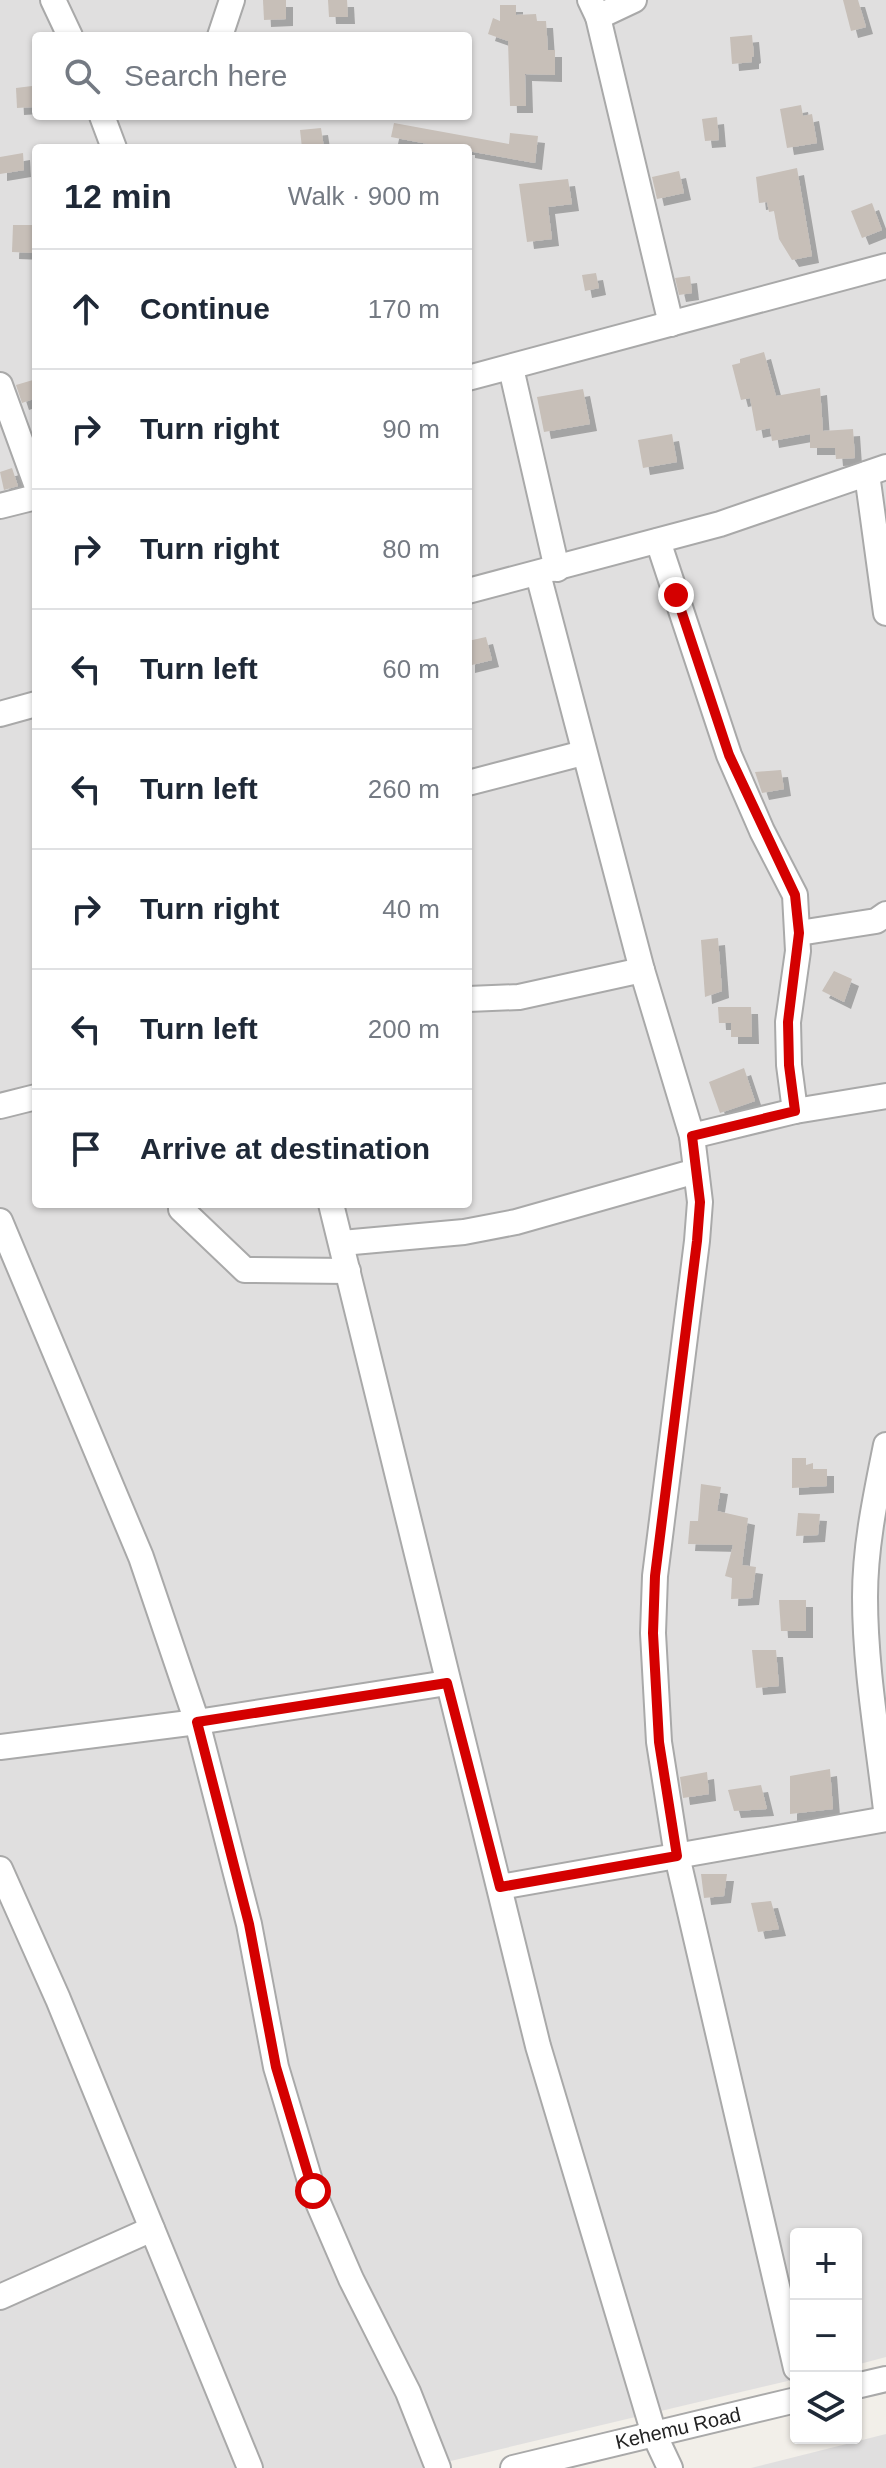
<!DOCTYPE html>
<html lang="en">
<head>
<meta charset="utf-8">
<style>
  body { margin:0; font-family:Helvetica,sans-serif; background:#f2f2f3; color:#1f2937 }
  .controls { position:absolute; right:24px; bottom:24px; display:grid; overflow:hidden; border-radius:8px; box-shadow:0 2px 6px #0004 }
  .controls button { width:72px; height:72px; display:grid; place-items:center; padding:0; border:0; border-bottom:2px solid #e0e1e3; background:#fff; color:#1f2937; font:40px sans-serif }
  .stop { position:absolute; width:24px; height:24px; margin:-18px; border:6px solid #d40000; border-radius:50%; background:#fff }
  .stop.end { background:#d40000; border-color:#fff; box-shadow:0 2px 8px #0008 }
  .list { margin:0; padding:0; list-style:none }
  h2 { display:flex; justify-content:space-between; align-items:center; height:104px; margin:0; padding:0 32px; font-size:34px }
  h2 small { font-size:26px; font-weight:400; color:#747a83 }
  .list li { display:grid; grid-template-columns:52px 1fr auto; gap:24px; align-items:center; box-sizing:border-box; height:120px; padding:0 32px; border-top:2px solid #e0e1e3 }
  .list b { display:block; font-size:30px; white-space:nowrap }
  .list em { font-size:26px; font-style:normal; color:#747a83 }
  .icon { flex:none; width:44px; height:44px; fill:none; stroke:currentColor; stroke-width:2; stroke-linecap:round; stroke-linejoin:round }
  .map { position:relative; flex:none; width:886px; height:2468px; overflow:hidden }
  .search { position:absolute; background:#fff; box-shadow:0 2px 6px #0004; left:32px; top:32px; width:440px; height:88px; display:flex; align-items:center; gap:20px; box-sizing:border-box; padding:0 28px; border-radius:8px; color:#747a83; font-size:30px }
  .panel { position:absolute; background:#fff; box-shadow:0 2px 6px #0004; left:32px; top:144px; width:440px; height:1064px; border-radius:8px }
  .map>svg:first-child { display:block }
</style>
</head>
<body>
<div class="map">
<svg width="886" height="2468" viewBox="0 0 886 2468">
  <defs>
    <filter id="shadow"><feDropShadow dx="7" dy="7" stdDeviation="0" flood-color="#0004"/></filter>
  </defs>
  <rect width="100%" height="100%" fill="#f2efe9"/>
  <g fill="#e0dfdf" fill-rule="evenodd">
    <path d="M0,0H886V2357L856,2365V2234H796V2379L421,2468H0ZM36,36H468V116H36ZM36,148H468V1204H36Z"/>
    <polygon points="886,2434 886,2468 751,2468"/>
  </g>
  <g fill="#c7bfb8" filter="url(#shadow)">
    <polygon points="263,0 286,0 286,19 264,20"/>
    <polygon points="328,0 347,0 348,17 329,17"/>
    <polygon points="843,0 858,0 866,27 851,31"/>
    <polygon points="500,5 516,5 516,15 536,14 537,21 546,21 548,50 555,50 555,75 525,74 526,106 510,106 508,41 488,34 493,18 500,21"/>
    <polygon points="752,35 754,56 752,57 752,62 732,64 730,37"/>
    <polygon points="32,86 33,107 17,108 16,88"/>
    <polygon points="801,105 803,116 812,114 817,143 787,148 780,109"/>
    <polygon points="717,117 719,140 705,141 702,119"/>
    <polygon points="394,123 509,144 510,133 538,136 535,163 468,151 468,148 449,148 391,137"/>
    <polygon points="321,128 324,148 302,148 300,130"/>
    <polygon points="23,153 24,170 0,174 0,157"/>
    <polygon points="797,168 812,256 792,260 779,239 774,211 769,212 767,202 759,203 756,177"/>
    <polygon points="679,171 684,193 657,199 652,177"/>
    <polygon points="568,179 572,204 548,207 552,239 527,242 519,184"/>
    <polygon points="872,203 882,230 862,238 851,211"/>
    <polygon points="13,225 36,225 36,253 12,252"/>
    <polygon points="596,273 599,288 585,291 582,275"/>
    <polygon points="690,276 692,293 679,295 675,278"/>
    <polygon points="764,352 776,396 820,388 823,431 853,429 855,458 836,459 835,448 810,448 810,434 772,441 770,428 756,431 750,398 741,400 732,365 740,363 740,359"/>
    <polygon points="33,380 36,398 22,403 16,385"/>
    <polygon points="583,389 590,424 544,432 537,397"/>
    <polygon points="672,434 677,462 643,468 638,440"/>
    <polygon points="12,468 18,486 4,490 0,472"/>
    <polygon points="486,637 492,660 468,666 468,641"/>
    <polygon points="781,770 784,789 762,793 755,772"/>
    <polygon points="718,938 722,991 705,997 701,940"/>
    <polygon points="834,971 852,979 844,1002 822,991"/>
    <polygon points="718,1007 751,1007 752,1037 731,1037 731,1023 719,1023"/>
    <polygon points="744,1068 755,1101 720,1113 709,1082"/>
    <polygon points="792,1458 806,1458 806,1465 813,1463 813,1469 827,1469 827,1486 792,1488"/>
    <polygon points="701,1484 721,1487 717,1511 748,1518 742,1565 756,1567 752,1598 731,1599 732,1578 725,1576 733,1545 688,1544 690,1521 698,1521"/>
    <polygon points="798,1513 820,1514 818,1535 796,1536"/>
    <polygon points="779,1600 806,1600 806,1631 781,1631"/>
    <polygon points="752,1650 776,1650 779,1686 756,1688"/>
    <polygon points="830,1769 833,1809 790,1814 790,1776"/>
    <polygon points="707,1772 709,1794 683,1798 680,1777"/>
    <polygon points="761,1785 767,1809 734,1811 728,1790"/>
    <polygon points="701,1874 727,1874 724,1896 704,1898"/>
    <polygon points="771,1901 779,1929 758,1932 751,1903"/>
  </g>
  <g fill="none" stroke-linecap="round" stroke-linejoin="round">
    <defs>
      <g id="minor">
        <polyline points="53,0 70,36"/>
        <polyline points="590,0 598,17 671,324"/>
        <polyline points="598,17 634,0"/>
        <polyline points="220,36 232,0"/>
        <polyline points="102,116 114,148"/>
        <polyline points="511,368 557,569"/>
        <polyline points="468,378 886,266"/>
        <polyline points="0,385 36,484"/>
        <polyline points="867,474 886,613"/>
        <polyline points="0,506 36,497"/>
        <polyline points="658,541 729,755 762,831 795,895 798,951 788,1022 789,1065 795,1111"/>
        <polyline points="538,574 642,970 692,1136 700,1202 697,1241 655,1576 653,1633 659,1742 677,1856 796,2368"/>
        <polyline points="468,591 720,524 886,467"/>
        <polyline points="0,714 36,704"/>
        <polyline points="468,783 583,753"/>
        <polyline points="799,933 876,921 886,914"/>
        <polyline points="468,999 519,997 642,970"/>
        <polyline points="0,1106 36,1097"/>
        <polyline points="692,1136 795,1111 886,1096"/>
        <polyline points="331,1204 538,2046 654,2434 670,2468"/>
        <polyline points="181,1209 245,1270 348,1271"/>
        <polyline points="0,1221 141,1557 197,1722 249,1924 276,2067 313,2191 351,2279 408,2392 438,2468"/>
        <polyline points="342,1243 464,1232 516,1222 696,1171"/>
        <path d="M886,1445C876,1495 865,1545 865,1597C865,1668 878,1740 886,1810"/>
        <polyline points="0,1747 197,1722 447,1683"/>
        <polyline points="0,1869 58,1999 250,2468"/>
        <polyline points="500,1887 886,1819"/>
        <polyline points="0,2297 152,2229"/>
        <polyline points="856,2386 886,2379"/>
        <polyline points="513,2468 796,2400"/>
      </g>
    </defs>
    <use href="#minor" stroke="#a9a9a9" stroke-width="28"/>
    <use href="#minor" stroke="#fff" stroke-width="24"/>
  </g>
  <g fill="none" stroke-linecap="round" stroke-linejoin="round">
    <polyline stroke="#d40000" stroke-width="10" points="313,2191 276,2067 249,1924 197,1722 447,1683 500,1887 677,1856 659,1742 653,1633 655,1576 697,1241 700,1202 692,1136 795,1111 789,1065 788,1022 799,933 795,895 729,755 676,595"/>
  </g>
  <g text-anchor="middle" dominant-baseline="central" stroke-width="8" stroke-linejoin="round" paint-order="stroke">
    <g font-size="20" fill="#222" stroke="#fff">
      <text transform="translate(678 2428) rotate(-13)">Kehemu Road</text>
    </g>
  </g>
</svg>
<div class="controls">
<button>+</button>
<button>−</button>
<button><svg class="icon" aria-label="layers" viewBox="0 0 24 24"><path d="M12 4l9 5-9 5-9-5zM3 14l9 5 9-5"/></svg></button>
</div>
<div class="stop" style="left:313px;top:2191px"></div>
<div class="stop end" style="left:676px;top:595px"></div>
<div class="search"><svg class="icon" aria-label="search" viewBox="0 0 24 24"><circle cx="10" cy="10" r="6"/><path d="M15 15l6 6"/></svg>Search here</div>
<section class="panel">
<h2>12 min<small>Walk · 900 m</small></h2>
<ul class="list">
<li><svg class="icon" aria-label="ahead" viewBox="0 0 24 24"><path d="M12 20V5M6 11l6-6 6 6"/></svg><div><b>Continue</b></div><em>170 m</em></li>
<li><svg class="icon" aria-label="right" viewBox="0 0 24 24"><path d="M7 20v-9h11M14 6l5 5-5 5"/></svg><div><b>Turn right</b></div><em>90 m</em></li>
<li><svg class="icon" aria-label="right" viewBox="0 0 24 24"><path d="M7 20v-9h11M14 6l5 5-5 5"/></svg><div><b>Turn right</b></div><em>80 m</em></li>
<li><svg class="icon" aria-label="left" viewBox="0 0 24 24"><path d="M17 20v-9H6M10 6l-5 5 5 5"/></svg><div><b>Turn left</b></div><em>60 m</em></li>
<li><svg class="icon" aria-label="left" viewBox="0 0 24 24"><path d="M17 20v-9H6M10 6l-5 5 5 5"/></svg><div><b>Turn left</b></div><em>260 m</em></li>
<li><svg class="icon" aria-label="right" viewBox="0 0 24 24"><path d="M7 20v-9h11M14 6l5 5-5 5"/></svg><div><b>Turn right</b></div><em>40 m</em></li>
<li><svg class="icon" aria-label="left" viewBox="0 0 24 24"><path d="M17 20v-9H6M10 6l-5 5 5 5"/></svg><div><b>Turn left</b></div><em>200 m</em></li>
<li><svg class="icon" aria-label="arrive" viewBox="0 0 24 24"><path d="M6 21V4h12l-3 4 3 4H6"/></svg><div><b>Arrive at destination</b></div></li>
</ul>
</section>
</div>
</body>
</html>
